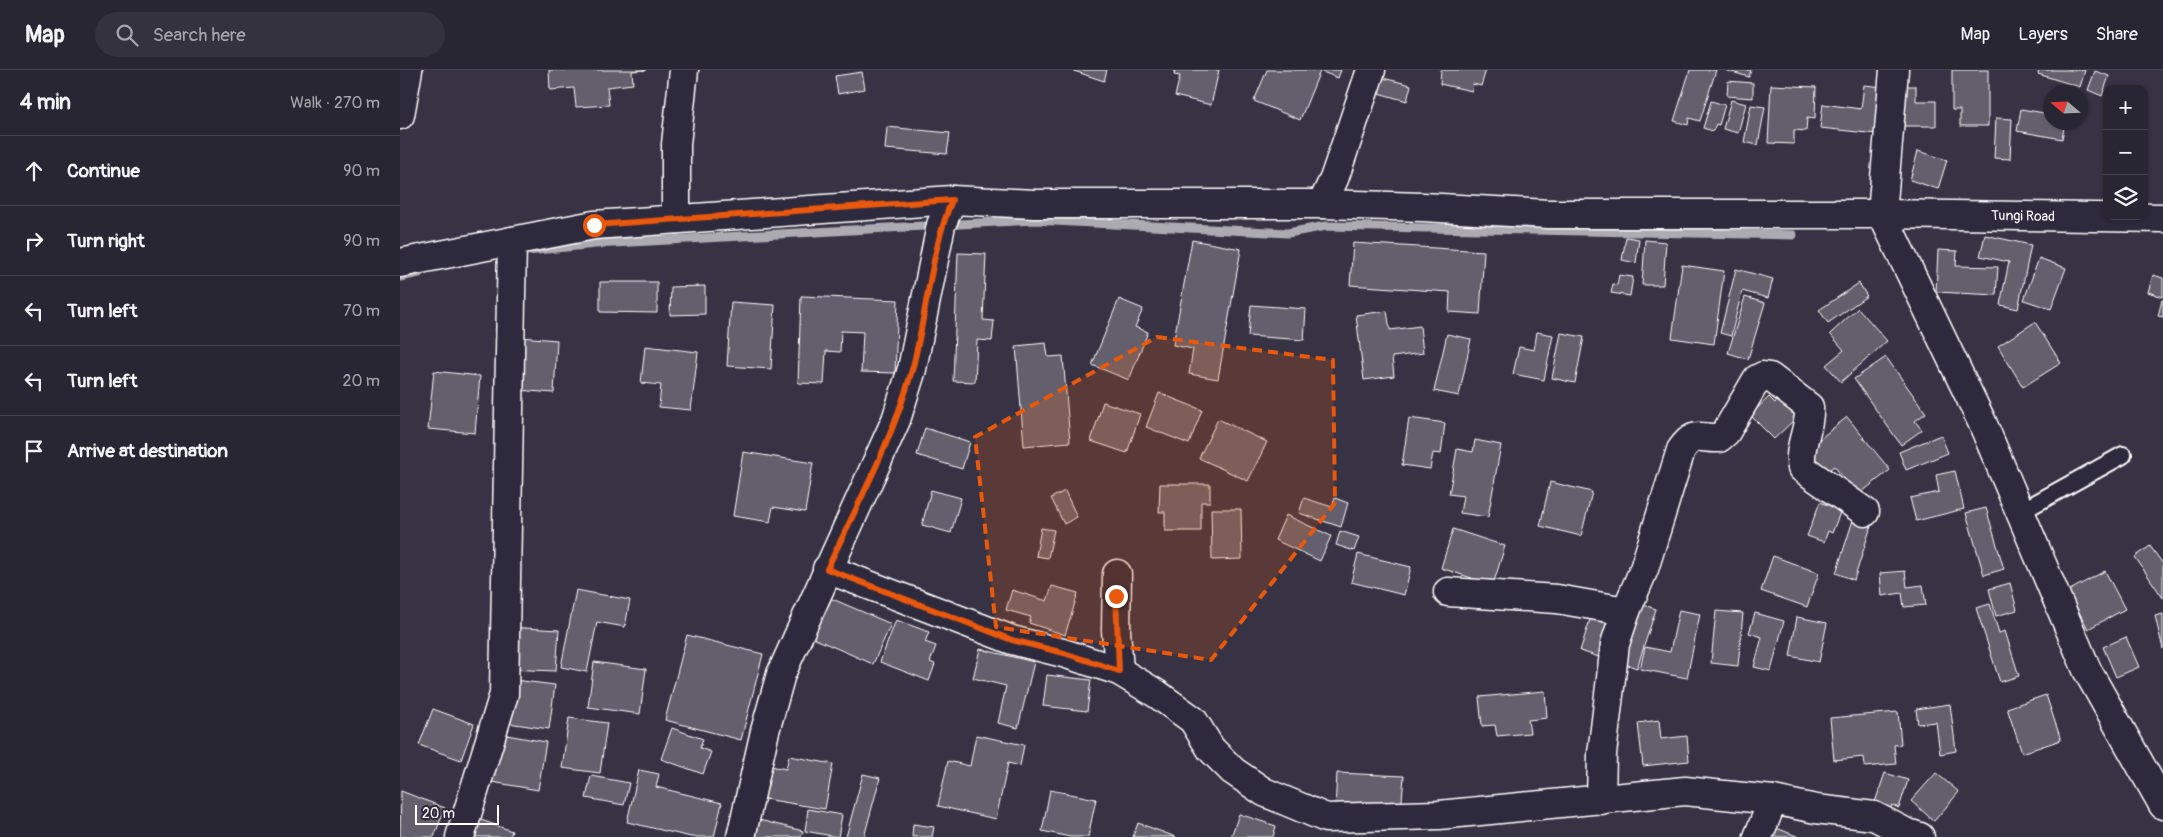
<!DOCTYPE html>
<html lang="en">
<head>
<meta charset="utf-8">
<style>
  body { margin:0; font-family:Pangolin,sans-serif; background:#353240; color:#f1f3f6 }
  .controls { position:absolute; right:15px; top:15px; display:grid; overflow:hidden; border-radius:10px; box-shadow:0 1px 4px #0004 }
  .controls button { width:45px; height:45px; display:grid; place-items:center; padding:0; border:0; border-bottom:1px solid #45434f; background:#292634; color:#f1f3f6; font:25px sans-serif }
  .compass { position:absolute; left:1643px; top:15px; width:45px; height:45px; border-radius:50%; background:#292634; box-shadow:0 1px 4px #0004; rotate:289deg }
  .scale { position:absolute; left:15px; bottom:12px; width:84px; box-sizing:border-box; padding-left:5px; border:2px solid #fff; border-top:0; font-size:14px; line-height:18px; white-space:nowrap; color:#fff; -webkit-text-stroke:4px #2f2a3d; paint-order:stroke }
  .stop { position:absolute; width:15px; height:15px; margin:-11px; border:4px solid #ea580c; border-radius:50%; background:#fff }
  .stop.end { background:#ea580c; border-color:#fff; box-shadow:0 1px 5px #0008 }
  .list { margin:0; padding:0; list-style:none }
  h2 { display:flex; justify-content:space-between; align-items:center; height:65px; margin:0; padding:0 20px; font-size:21px }
  h2 small { font-size:16px; font-weight:400; color:#a5a5ac }
  .list li { display:grid; grid-template-columns:32px 1fr auto; gap:15px; align-items:center; box-sizing:border-box; height:70px; padding:0 20px; border-top:1px solid #45434f }
  .list b { display:block; font-size:19px; white-space:nowrap }
  .list em { font-size:16px; font-style:normal; color:#a5a5ac }
  .icon { flex:none; width:28px; height:28px; fill:none; stroke:currentColor; stroke-width:2; stroke-linecap:round; stroke-linejoin:round }
  .map { position:relative; flex:none; width:1763px; height:767px; overflow:hidden }
  header { display:flex; align-items:center; gap:30px; box-sizing:border-box; height:70px; padding:0 25px; background:#292634; border-bottom:1px solid #45434f }
  header strong { font-size:24px }
  nav { display:flex; gap:28px; margin-inline-start:auto; font-size:18px }
  .search { width:350px; height:45px; background:#353240; display:flex; align-items:center; gap:12px; box-sizing:border-box; padding:0 18px; border-radius:28px; color:#a5a5ac; font-size:19px }
  main { display:flex }
  aside { flex:1; background:#292634 }
  .map>svg:first-child { display:block }
</style>
</head>
<body>
<header>
<strong>Map</strong>
<div class="search"><svg class="icon" aria-label="search" viewBox="0 0 24 24"><circle cx="10" cy="10" r="6"/><path d="M15 15l6 6"/></svg>Search here</div>
<nav><a>Map</a><a>Layers</a><a>Share</a></nav>
</header>
<main>
<aside>
<h2>4 min<small>Walk · 270 m</small></h2>
<ul class="list">
<li><svg class="icon" aria-label="ahead" viewBox="0 0 24 24"><path d="M12 20V5M6 11l6-6 6 6"/></svg><div><b>Continue</b></div><em>90 m</em></li>
<li><svg class="icon" aria-label="right" viewBox="0 0 24 24"><path d="M7 20v-9h11M14 6l5 5-5 5"/></svg><div><b>Turn right</b></div><em>90 m</em></li>
<li><svg class="icon" aria-label="left" viewBox="0 0 24 24"><path d="M17 20v-9H6M10 6l-5 5 5 5"/></svg><div><b>Turn left</b></div><em>70 m</em></li>
<li><svg class="icon" aria-label="left" viewBox="0 0 24 24"><path d="M17 20v-9H6M10 6l-5 5 5 5"/></svg><div><b>Turn left</b></div><em>20 m</em></li>
<li><svg class="icon" aria-label="arrive" viewBox="0 0 24 24"><path d="M6 21V4h12l-3 4 3 4H6"/></svg><div><b>Arrive at destination</b></div></li>
</ul>
</aside>
<div class="map">
<svg width="1763" height="767" viewBox="0 0 1763 767">
  <rect width="100%" height="100%" fill="#373345"/>
  <filter id="ink" filterUnits="userSpaceOnUse"><feTurbulence type="fractalNoise" baseFrequency=".02" numOctaves="2"/><feDisplacementMap in="SourceGraphic" scale="10" xChannelSelector="R" yChannelSelector="G"/><feConvolveMatrix kernelMatrix="1 2 1 2 8 2 1 2 1" color-interpolation-filters="sRGB"/></filter>
  <g filter="url(#ink)">
    <g fill="none" stroke-linecap="round" stroke-linejoin="round">
      <g stroke="#adabb2" stroke-width="9">
        <polyline points="127,181 195,174 635,150 888,163 926,156 1393,165"/>
        <polyline points="0,207 19,203"/>
      </g>
    </g>
    <g fill="#635f6d" stroke="#fff">
      <polygon points="149,0 247,0 232,1 233,14 207,17 209,35 176,37 174,18 150,20"/>
      <polygon points="671,0 707,0 704,11"/>
      <polygon points="775,0 819,0 811,35 775,26 780,6 774,5"/>
      <polygon points="867,0 941,0 938,8 920,1 900,50 854,31"/>
      <polygon points="1041,0 1086,0 1081,16 1073,14 1072,21 1040,14"/>
      <polygon points="1290,0 1316,0 1300,51 1289,48 1288,55 1274,51"/>
      <polygon points="1325,0 1351,0 1349,7"/>
      <polygon points="1552,0 1588,0 1588,56 1560,56 1560,40 1552,40"/>
      <polygon points="1639,0 1685,0 1680,17 1638,4"/>
      <polygon points="1695,1 1709,6 1702,26 1688,20"/>
      <polygon points="462,2 465,19 438,24 435,6"/>
      <polygon points="983,8 1011,15 1007,31 978,23"/>
      <polygon points="1328,11 1353,13 1353,28 1327,26"/>
      <polygon points="1371,15 1416,17 1415,49 1407,48 1406,61 1394,60 1394,74 1368,73"/>
      <polygon points="1464,15 1483,17 1477,64 1420,58 1423,34 1461,39"/>
      <polygon points="1502,16 1516,16 1516,31 1536,31 1536,56 1502,56"/>
      <polygon points="1331,30 1346,34 1338,63 1323,59"/>
      <polygon points="1311,31 1325,35 1319,55 1316,54 1313,61 1303,58"/>
      <polygon points="1351,35 1365,37 1358,75 1344,72"/>
      <polygon points="1621,39 1650,44 1650,52 1665,52 1662,69 1617,61"/>
      <polygon points="1596,48 1612,49 1610,89 1594,88"/>
      <polygon points="487,57 550,63 547,84 485,79"/>
      <polygon points="1518,81 1547,90 1538,119 1510,110"/>
      <polygon points="1585,165 1631,175 1618,239 1600,235 1609,192 1580,186"/>
      <polygon points="1226,167 1239,169 1236,193 1222,190"/>
      <polygon points="792,170 841,179 818,309 789,304 793,279 773,275"/>
      <polygon points="1245,170 1266,172 1263,215 1242,215"/>
      <polygon points="953,173 1084,181 1080,244 1049,242 1050,222 950,215"/>
      <polygon points="1538,180 1557,181 1556,196 1598,197 1596,225 1536,222"/>
      <polygon points="558,183 586,184 583,250 594,251 592,271 577,270 575,312 553,311"/>
      <polygon points="1639,188 1666,198 1651,239 1624,230"/>
      <polygon points="1282,195 1324,201 1314,274 1272,268"/>
      <polygon points="1336,199 1373,209 1368,228 1342,221 1331,266 1320,263"/>
      <polygon points="1219,205 1233,207 1230,226 1211,223 1213,214 1217,215"/>
      <polygon points="1753,205 1763,208 1763,227 1748,222"/>
      <polygon points="200,212 257,212 257,243 200,242"/>
      <polygon points="1459,213 1467,226 1428,253 1419,240"/>
      <polygon points="305,216 305,244 270,245 271,217"/>
      <polygon points="401,226 498,230 495,303 461,302 463,262 441,261 440,282 426,281 424,314 398,313"/>
      <polygon points="1345,227 1365,233 1348,289 1328,283"/>
      <polygon points="719,229 743,239 735,257 748,262 729,310 692,295"/>
      <polygon points="1762,230 1763,230 1763,247 1758,246"/>
      <polygon points="331,232 375,235 371,299 327,296"/>
      <polygon points="851,235 906,239 904,270 848,266"/>
      <polygon points="1458,238 1487,271 1441,312 1426,295 1444,280 1430,264"/>
      <polygon points="987,241 990,260 1020,256 1023,283 992,287 994,306 964,310 956,245"/>
      <polygon points="1635,252 1661,293 1623,317 1598,276"/>
      <polygon points="1137,262 1153,265 1144,310 1113,304 1119,277 1134,280"/>
      <polygon points="1161,263 1184,267 1175,313 1152,308"/>
      <polygon points="1047,264 1071,269 1059,326 1034,321"/>
      <polygon points="120,267 157,270 154,323 117,320"/>
      <polygon points="646,273 648,287 663,286 670,372 624,376 616,276"/>
      <polygon points="245,276 298,282 291,340 259,337 261,315 241,313"/>
      <polygon points="1486,287 1526,343 1515,351 1522,360 1501,375 1454,309"/>
      <polygon points="34,301 80,306 75,363 28,359"/>
      <polygon points="759,323 802,340 789,374 746,357"/>
      <polygon points="1369,327 1375,333 1379,328 1397,347 1374,369 1350,345"/>
      <polygon points="703,332 740,344 727,383 691,371"/>
      <polygon points="1447,347 1490,400 1458,425 1434,396 1424,404 1406,380"/>
      <polygon points="1009,348 1045,353 1041,384 1033,383 1030,399 1002,395"/>
      <polygon points="818,349 867,372 848,411 799,388"/>
      <polygon points="525,358 570,372 562,399 517,385"/>
      <polygon points="1541,365 1548,383 1506,400 1499,382"/>
      <polygon points="1075,370 1101,375 1088,447 1060,443 1063,426 1049,424 1057,379 1073,382"/>
      <polygon points="343,382 413,393 405,442 373,437 370,452 333,446"/>
      <polygon points="1555,401 1564,439 1516,451 1510,428 1539,422 1536,405"/>
      <polygon points="1150,412 1192,422 1181,466 1140,456"/>
      <polygon points="760,414 810,414 810,432 801,432 801,461 765,461 765,442 759,442"/>
      <polygon points="531,420 561,428 551,463 522,455"/>
      <polygon points="665,421 677,447 664,454 651,428"/>
      <polygon points="904,428 932,437 935,428 948,433 941,457 899,443"/>
      <polygon points="1420,432 1441,440 1432,463 1428,461 1424,472 1407,466"/>
      <polygon points="1586,438 1604,499 1584,505 1566,443"/>
      <polygon points="811,439 841,439 842,489 812,490"/>
      <polygon points="886,445 931,466 920,491 875,470"/>
      <polygon points="1454,447 1472,453 1454,510 1436,503"/>
      <polygon points="641,458 654,460 648,488 636,486"/>
      <polygon points="1053,459 1105,476 1093,515 1041,498"/>
      <polygon points="940,461 959,467 954,481 936,475"/>
      <polygon points="1750,476 1763,494 1763,528 1735,487"/>
      <polygon points="958,484 1011,497 1004,525 951,512"/>
      <polygon points="1373,486 1419,503 1407,537 1361,521"/>
      <polygon points="1505,501 1507,517 1523,515 1526,535 1504,537 1502,523 1482,526 1480,503"/>
      <polygon points="1705,501 1725,539 1688,559 1668,521"/>
      <polygon points="1610,513 1617,540 1596,546 1589,519"/>
      <polygon points="652,516 678,523 665,565 629,553 631,547 606,540 612,520 647,531"/>
      <polygon points="176,520 230,530 225,557 197,552 187,602 161,597"/>
      <polygon points="423,525 491,554 473,594 406,565"/>
      <polygon points="1234,532 1256,539 1237,598 1216,591"/>
      <polygon points="1590,534 1599,563 1605,561 1619,606 1600,612 1576,538"/>
      <polygon points="1193,540 1211,545 1199,587 1180,581"/>
      <polygon points="1279,540 1300,544 1287,608 1240,599 1245,577 1270,582"/>
      <polygon points="1316,541 1343,543 1338,596 1311,593"/>
      <polygon points="1355,543 1384,551 1371,601 1354,597 1362,567 1349,563"/>
      <polygon points="1763,544 1763,579 1755,546"/>
      <polygon points="1397,547 1427,553 1419,592 1390,586"/>
      <polygon points="496,550 529,562 525,572 536,576 530,592 535,594 529,611 480,592"/>
      <polygon points="107,557 159,560 156,601 105,599"/>
      <polygon points="287,565 363,584 341,670 265,650"/>
      <polygon points="1726,567 1739,597 1716,607 1703,577"/>
      <polygon points="580,579 634,592 618,658 598,653 606,616 573,608"/>
      <polygon points="194,592 246,599 240,644 188,637"/>
      <polygon points="647,605 691,610 687,641 643,636"/>
      <polygon points="114,610 155,615 149,659 108,653"/>
      <polygon points="1145,621 1147,648 1128,650 1130,663 1097,666 1095,655 1082,656 1079,627"/>
      <polygon points="1646,625 1661,670 1622,683 1607,638"/>
      <polygon points="1550,634 1556,681 1540,684 1536,652 1518,654 1516,639"/>
      <polygon points="33,639 74,654 61,690 19,675"/>
      <polygon points="1498,642 1501,674 1494,675 1496,694 1465,697 1464,687 1434,690 1430,648"/>
      <polygon points="169,648 207,653 200,703 162,698"/>
      <polygon points="1259,650 1261,669 1287,666 1289,691 1243,696 1238,653"/>
      <polygon points="272,658 303,669 300,678 311,682 303,704 261,689"/>
      <polygon points="101,664 146,672 138,720 92,712"/>
      <polygon points="576,665 624,675 620,696 608,693 596,749 538,736 548,691 570,696"/>
      <polygon points="389,686 433,694 425,739 359,728 365,695 386,699"/>
      <polygon points="239,700 259,704 256,717 322,733 314,767 291,767 227,752"/>
      <polygon points="937,703 1004,706 1001,742 935,739"/>
      <polygon points="1485,703 1508,710 1499,738 1492,735 1490,740 1474,735"/>
      <polygon points="1536,703 1559,722 1534,751 1511,731"/>
      <polygon points="463,704 480,708 464,767 446,767"/>
      <polygon points="191,706 229,713 224,735 186,728"/>
      <polygon points="650,720 696,729 688,767 670,767 642,761"/>
      <polygon points="1,721 45,738 34,767 0,767"/>
      <polygon points="408,739 442,745 438,767 405,761"/>
      <polygon points="839,744 876,756 873,767 831,767"/>
      <polygon points="78,749 112,761 110,767 71,767"/>
      <polygon points="355,749 403,761 401,767 350,767"/>
      <polygon points="738,753 776,767 733,767"/>
      <polygon points="513,754 534,757 532,767 512,767"/>
      <polygon points="1374,757 1399,767 1370,767"/>
    </g>
    <g fill="none" stroke-linecap="round" stroke-linejoin="round">
      <defs>
        <polyline id="lane" points="1620,442 1723,385"/>
        <g id="street">
          <polyline points="1494,0 1482,144 1582,352 1687,600 1763,735"/>
          <polyline points="0,45 8,0"/>
          <polyline points="922,134 934,109 971,0"/>
          <polyline points="276,149 276,74 284,0"/>
          <polyline points="427,499 612,570 663,583 719,601 757,624 793,650 811,679 833,701 864,722 926,748 1039,745 1285,721 1373,730 1416,739 1474,746 1505,762 1520,767"/>
          <polyline points="717,504 716,560 719,601"/>
          <polyline points="1048,522 1157,529 1226,541"/>
          <path d="M1201,730L1202,684L1215,574L1226,541L1244,499L1281,380C1295,360 1299,369 1319,368L1326,362L1357,309L1363,306L1370,307L1409,337C1411,358 1397,377 1402,398L1465,442"/>
          <polyline points="60,767 104,624 112,171"/>
          <polyline points="341,767 365,661 381,604 496,350 512,299 541,155 552,130"/>
          <polyline points="1358,767 1373,730"/>
        </g>
        <polyline id="secondary" points="0,193 194,155 552,130 634,134 922,134 1023,137 1148,144 1482,144 1763,148"/>
      </defs>
      <use href="#lane" stroke="#fff" stroke-width="20"/>
      <use href="#street" stroke="#fff" stroke-width="31"/>
      <use href="#secondary" stroke="#fff" stroke-width="31"/>
      <use href="#lane" stroke="#2f2a3d" stroke-width="16"/>
      <use href="#street" stroke="#2f2a3d" stroke-width="28"/>
      <use href="#secondary" stroke="#2f2a3d" stroke-width="28"/>
    </g>
  </g>
  <g fill="none" stroke-linecap="round" stroke-linejoin="round" filter="url(#ink)">
    <path stroke="#ea580c" stroke-width="6" d="M194,155L552,130C530,183 527,244 512,300C493,369 458,434 427,499L612,570L664,583L719,601L716,526"/>
  </g>
  <path fill="#e8590c" fill-opacity="0.2" stroke="#e8590c" stroke-width="4" stroke-dasharray="10 6" stroke-linejoin="round" d="M757,267L933,290L935,433L811,590L596,557L575,367Z"/>
  <g text-anchor="middle" dominant-baseline="central" stroke-width="5" stroke-linejoin="round" paint-order="stroke">
    <g font-size="14" fill="#fff" stroke="#2f2a3d">
      <text transform="translate(1623 146) rotate(1)">Tungi Road</text>
    </g>
  </g>
</svg>
<div class="controls">
<button>+</button>
<button>−</button>
<button><svg class="icon" aria-label="layers" viewBox="0 0 24 24"><path d="M12 4l9 5-9 5-9-5zM3 14l9 5 9-5"/></svg></button>
</div>
<svg class="compass" viewBox="-18 -18 36 36"><path d="M0-13l5 13h-10z" fill="#e53935"/><path d="M0 13l5-13h-10z" fill="#a5a5ac"/></svg>
<div class="scale">20 m</div>
<div class="stop" style="left:194px;top:155px"></div>
<div class="stop end" style="left:716px;top:526px"></div>
</div>
</main>
</body>
</html>
